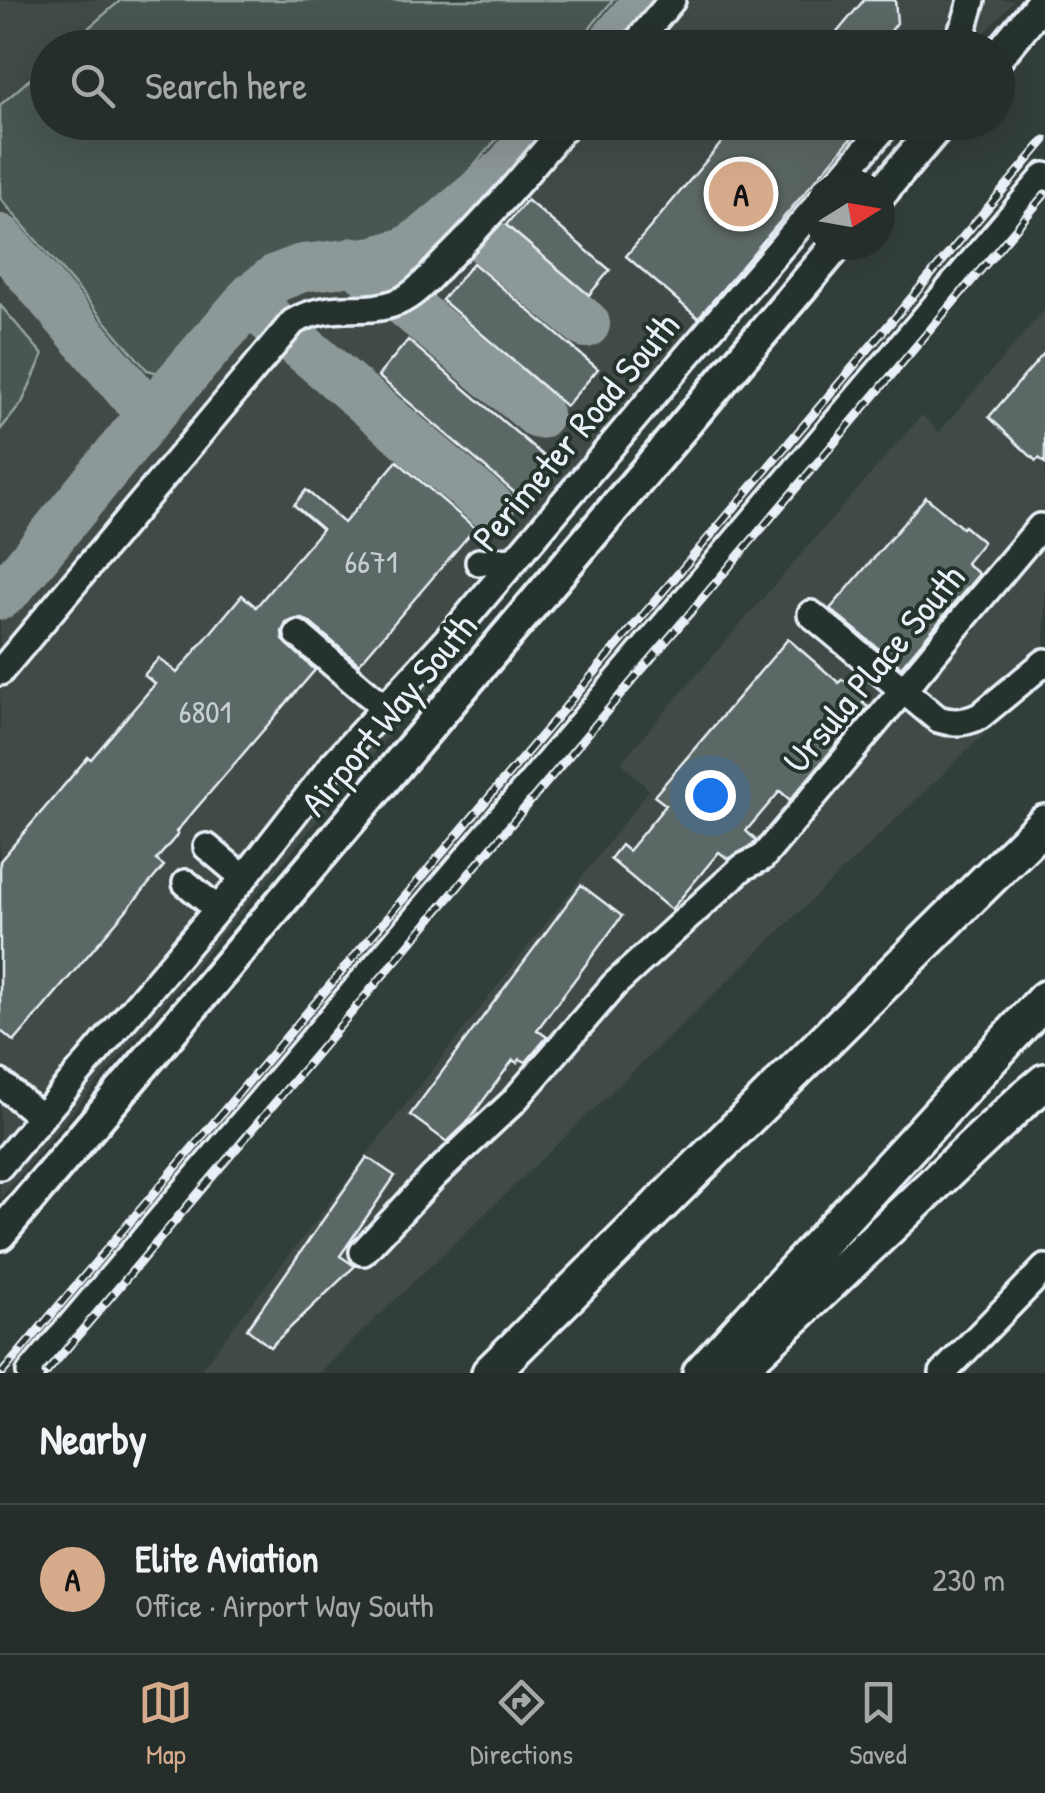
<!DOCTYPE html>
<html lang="en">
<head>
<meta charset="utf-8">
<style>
  body { margin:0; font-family:"Patrick Hand",sans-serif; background:#323a37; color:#f1f3f6 }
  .compass { position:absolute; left:805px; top:170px; width:90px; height:90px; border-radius:50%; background:#262e2b; box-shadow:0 10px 40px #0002; rotate:79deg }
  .you { position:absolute; left:710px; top:795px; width:35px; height:35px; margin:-25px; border:8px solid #fff; border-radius:50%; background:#1a73e8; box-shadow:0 0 0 15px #1a73e833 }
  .badge { display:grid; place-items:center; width:65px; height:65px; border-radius:50%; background:#d6ab8b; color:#111; font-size:32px; font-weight:700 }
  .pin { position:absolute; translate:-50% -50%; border:5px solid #fff; box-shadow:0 2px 10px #0006 }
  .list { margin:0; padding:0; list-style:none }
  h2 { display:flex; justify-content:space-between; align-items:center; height:130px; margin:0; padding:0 40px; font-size:42px }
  h2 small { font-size:32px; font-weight:400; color:#a4a8a9 }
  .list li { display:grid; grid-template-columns:65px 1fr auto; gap:30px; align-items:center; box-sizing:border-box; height:150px; padding:0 40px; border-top:2px solid #424a47 }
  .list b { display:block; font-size:38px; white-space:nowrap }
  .list p { margin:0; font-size:32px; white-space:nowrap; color:#a4a8a9 }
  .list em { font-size:32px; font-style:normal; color:#a4a8a9 }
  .icon { flex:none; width:55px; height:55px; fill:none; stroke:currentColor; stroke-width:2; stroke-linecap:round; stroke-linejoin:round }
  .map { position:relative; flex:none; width:1045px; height:1373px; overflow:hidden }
  .search { position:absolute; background:#262e2b; box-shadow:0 10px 40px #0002; left:30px; right:30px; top:30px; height:110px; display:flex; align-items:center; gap:25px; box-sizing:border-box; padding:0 35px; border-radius:55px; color:#a4a8a9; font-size:38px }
  .sheet { height:280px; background:#262e2b }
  nav { display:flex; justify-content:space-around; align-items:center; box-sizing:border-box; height:140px; border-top:2px solid #424a47; background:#262e2b; font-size:28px; color:#a4a8a9 }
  nav a { display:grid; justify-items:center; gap:5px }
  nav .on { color:#d6ab8b }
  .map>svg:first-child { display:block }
</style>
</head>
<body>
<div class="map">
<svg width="1045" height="1373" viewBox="0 0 1045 1373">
  <rect width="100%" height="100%" fill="#323e39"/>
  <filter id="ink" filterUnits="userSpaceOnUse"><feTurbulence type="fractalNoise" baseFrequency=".01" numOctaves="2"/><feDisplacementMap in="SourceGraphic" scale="20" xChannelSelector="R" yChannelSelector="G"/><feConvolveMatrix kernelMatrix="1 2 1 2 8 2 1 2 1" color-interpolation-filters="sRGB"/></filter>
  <g filter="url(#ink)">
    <g fill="#3f4b46">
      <polygon points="0,0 1014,0 973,47 48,48 48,122 909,123 855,185 820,185 820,226 682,387 0,1199"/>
      <polygon points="1045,309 1045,676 319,1373 206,1373 201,1369 649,790 621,762 922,415 939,432"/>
    </g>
    <g fill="#495651" stroke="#98a4a4" stroke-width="2.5">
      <polygon points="121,0 613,0 574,47 66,47"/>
      <polygon points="47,64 48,122 511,123 421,225 396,245 268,265 235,293 175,370 163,374 147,370 0,198 0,105"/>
      <polygon points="0,305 43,355 22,403 0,430"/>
    </g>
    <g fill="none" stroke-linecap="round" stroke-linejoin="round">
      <g stroke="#8d9898" stroke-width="48">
        <polyline points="608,48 648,0"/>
        <polyline points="454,214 586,324"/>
        <polyline points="0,238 150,415"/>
        <polyline points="354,261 539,415"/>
        <polyline points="248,301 491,507"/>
        <polyline points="0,596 11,586 150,415 253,296 276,278 302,268 374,260 406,251 428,236 507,169 546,122"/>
      </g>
    </g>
    <g fill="#5c6865" stroke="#e8f1f8" stroke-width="2.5">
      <polygon points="864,0 895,0 897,23 878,48 824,48"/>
      <polygon points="739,122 752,132 760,122 865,122 698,318 626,256"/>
      <polygon points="527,200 610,270 589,295 506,225"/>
      <polygon points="473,263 598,369 566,406 442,300"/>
      <polygon points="408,340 559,469 529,505 378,376"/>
      <polygon points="1045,352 1045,463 1039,458 1036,461 989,417"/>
      <polygon points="397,461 475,528 359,664 308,621 300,618 286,623 282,632 283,640 315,670 176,832 178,834 156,860 164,866 14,1042 0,1030 0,861 88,757 91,759 155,684 144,675 159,658 177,673 242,595 256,607 322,529 294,505 306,490 344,523"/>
      <polygon points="926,497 962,528 964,526 983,542 966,563 979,574 901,667 830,609"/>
      <polygon points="788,639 839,683 842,679 866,699 863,703 868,707 790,800 780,791 746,831 756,840 752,845 728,859 719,852 671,910 610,859 621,845 628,851 666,805 654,796"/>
      <polygon points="581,885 622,916 537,1030 547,1037 526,1062 520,1059 517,1063 513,1060 466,1124 447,1142 410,1115"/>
      <polygon points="367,1157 395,1176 340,1256 355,1266 270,1347 247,1329"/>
    </g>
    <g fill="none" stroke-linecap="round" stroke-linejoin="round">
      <defs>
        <g id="minor">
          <polyline points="632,48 672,0"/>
          <polyline points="953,48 965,24 972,0"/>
          <polyline points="835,185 889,122"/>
          <polyline points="479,562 514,560"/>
          <path d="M811,614L938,719C953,724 966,723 980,716L1045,662"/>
          <polyline points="298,634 385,708"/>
          <path d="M0,672L293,322C331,300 364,316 398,302C417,294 431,275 445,261C489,218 529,170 569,122"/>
          <polyline points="207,847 244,878"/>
          <polyline points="186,883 217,909"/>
          <polyline points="0,1083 41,1117"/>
          <polyline points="0,1166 244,878 333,764 460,625 686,357 820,202"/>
          <polyline points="363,1252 434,1176 513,1102 614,985 743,867 762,858 1040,527"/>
          <polyline points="30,1373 1045,176"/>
          <polyline points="943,1373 1045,1268"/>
        </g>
        <g id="major">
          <polyline points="998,56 1044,0"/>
          <polyline points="880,194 941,122"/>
          <polyline points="0,1234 837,245"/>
        </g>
        <g id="highway">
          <polyline points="490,1373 1045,823"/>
          <polyline points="701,1373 1045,999"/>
          <polyline points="734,1373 1022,1101 1045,1082"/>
        </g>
      </defs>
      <use href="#minor" stroke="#e8f1f8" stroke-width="32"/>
      <use href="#major" stroke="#e8f1f8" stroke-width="38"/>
      <use href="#highway" stroke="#e8f1f8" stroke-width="42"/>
      <use href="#minor" stroke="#26332d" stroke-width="25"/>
      <use href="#major" stroke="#26332d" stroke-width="30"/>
      <use href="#highway" stroke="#26332d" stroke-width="35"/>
      <defs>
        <g id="rail">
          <polyline points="2,1373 1045,140"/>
          <polyline points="46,1373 1045,194"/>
        </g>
      </defs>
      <use href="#rail" stroke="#e8f1f8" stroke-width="9"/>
      <use href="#rail" stroke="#26332d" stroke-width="5" stroke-dasharray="15" stroke-linecap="butt"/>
    </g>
  </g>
  <g text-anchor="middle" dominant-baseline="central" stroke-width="8" stroke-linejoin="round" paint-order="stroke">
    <g font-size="32" fill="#c5cfd3">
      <text x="371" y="561">6671</text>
      <text x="205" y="711">6801</text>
    </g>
    <g font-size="38" fill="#e8f1f8" stroke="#26332d">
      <text transform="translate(575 431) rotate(-50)">Perimeter Road South</text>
      <text transform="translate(873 668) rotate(-50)">Ursula Place South</text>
      <text transform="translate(388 714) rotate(-50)">Airport Way South</text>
    </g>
  </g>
</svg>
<svg class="compass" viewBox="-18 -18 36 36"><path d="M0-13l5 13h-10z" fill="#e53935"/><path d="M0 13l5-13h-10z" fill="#a4a8a9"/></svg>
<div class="you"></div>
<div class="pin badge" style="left:741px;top:194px">A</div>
<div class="search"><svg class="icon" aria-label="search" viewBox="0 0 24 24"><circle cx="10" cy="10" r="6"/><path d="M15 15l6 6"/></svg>Search here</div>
</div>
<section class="sheet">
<h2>Nearby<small></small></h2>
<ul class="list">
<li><span class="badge">A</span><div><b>Elite Aviation</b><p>Office · Airport Way South</p></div><em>230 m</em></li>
</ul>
</section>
<nav>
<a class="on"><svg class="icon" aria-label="map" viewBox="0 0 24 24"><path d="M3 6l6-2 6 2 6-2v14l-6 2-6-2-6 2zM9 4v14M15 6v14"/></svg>Map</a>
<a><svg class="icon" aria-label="directions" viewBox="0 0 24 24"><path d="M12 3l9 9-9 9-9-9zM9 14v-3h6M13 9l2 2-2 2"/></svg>Directions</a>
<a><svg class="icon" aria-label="saved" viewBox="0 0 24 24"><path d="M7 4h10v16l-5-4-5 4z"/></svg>Saved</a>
</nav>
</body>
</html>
